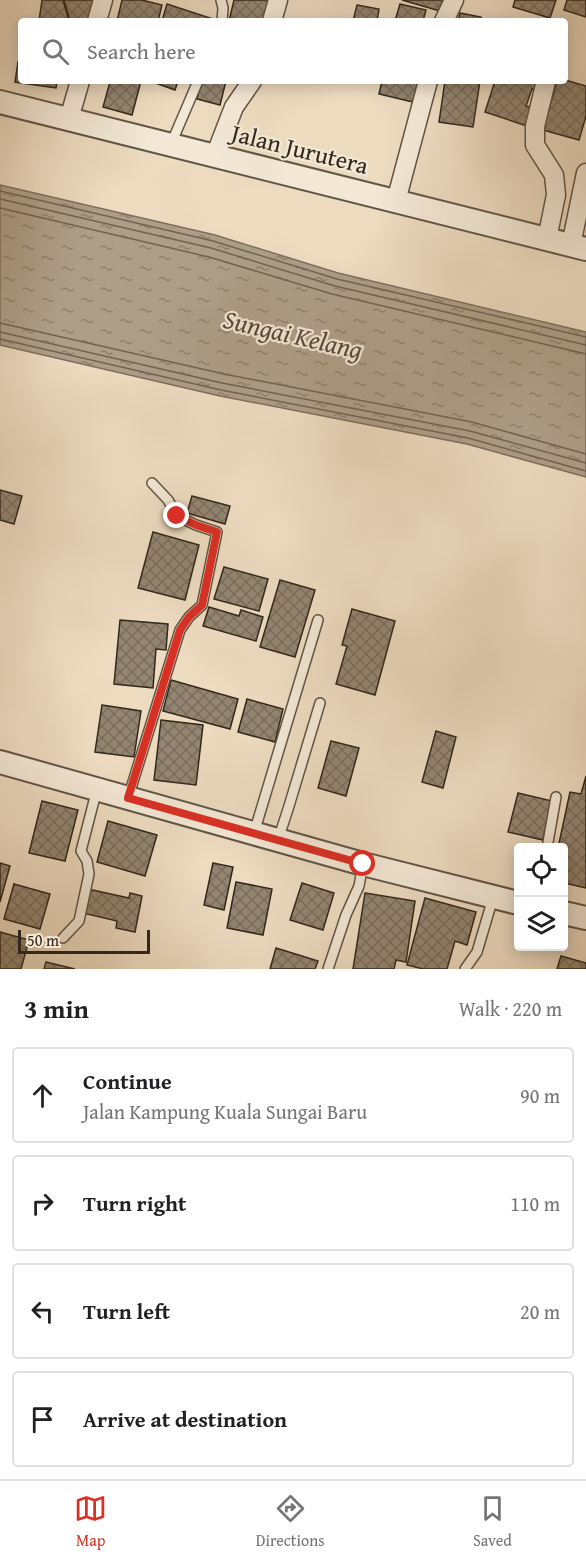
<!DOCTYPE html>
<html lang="en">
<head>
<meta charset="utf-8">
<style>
  body { margin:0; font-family:"Gentium Book Plus",serif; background:#f2f2f2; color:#202124 }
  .controls { position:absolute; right:18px; bottom:18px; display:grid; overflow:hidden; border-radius:6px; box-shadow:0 3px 15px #0003 }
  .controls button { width:54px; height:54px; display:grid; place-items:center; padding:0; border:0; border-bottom:2px solid #e0e0e0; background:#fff; color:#202124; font:30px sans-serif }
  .scale { position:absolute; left:18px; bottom:15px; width:132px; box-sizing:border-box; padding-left:6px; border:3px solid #32281c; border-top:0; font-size:16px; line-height:21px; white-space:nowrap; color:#32281c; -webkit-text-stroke:4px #f3e8d6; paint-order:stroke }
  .stop { position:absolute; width:18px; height:18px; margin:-14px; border:4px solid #d93025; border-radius:50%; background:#fff }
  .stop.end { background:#d93025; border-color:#fff; box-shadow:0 2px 6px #0008 }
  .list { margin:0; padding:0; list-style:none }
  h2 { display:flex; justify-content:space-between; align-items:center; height:78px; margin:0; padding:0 24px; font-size:26px }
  h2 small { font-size:20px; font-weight:400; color:#757577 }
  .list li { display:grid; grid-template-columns:39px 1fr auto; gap:18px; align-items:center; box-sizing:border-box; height:96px; margin:0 12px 12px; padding:0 12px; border:2px solid #e0e0e0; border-radius:6px }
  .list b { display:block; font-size:22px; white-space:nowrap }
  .list p { margin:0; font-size:20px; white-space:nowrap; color:#757577 }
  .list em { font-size:20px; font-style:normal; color:#757577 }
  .icon { flex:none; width:33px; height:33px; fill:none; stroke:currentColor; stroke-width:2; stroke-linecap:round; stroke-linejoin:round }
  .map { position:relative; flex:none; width:586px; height:969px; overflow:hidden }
  .search { position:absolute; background:#fff; box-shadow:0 3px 15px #0003; left:18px; right:18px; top:18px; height:66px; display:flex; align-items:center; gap:15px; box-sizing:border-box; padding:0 21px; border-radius:6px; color:#757577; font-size:22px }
  .sheet { height:510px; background:#fff }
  nav { display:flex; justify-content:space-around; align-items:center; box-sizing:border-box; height:84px; border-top:2px solid #e0e0e0; background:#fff; font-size:16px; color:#757577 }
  nav a { display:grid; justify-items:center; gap:3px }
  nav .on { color:#d93025 }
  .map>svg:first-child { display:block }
</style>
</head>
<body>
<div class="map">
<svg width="586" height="969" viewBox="0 0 586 969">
  <defs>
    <pattern id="water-ripples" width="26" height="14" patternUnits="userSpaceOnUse" patternTransform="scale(1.5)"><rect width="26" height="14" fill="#ad9e88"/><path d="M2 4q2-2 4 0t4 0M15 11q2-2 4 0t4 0" fill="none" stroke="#8d816e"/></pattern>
    <pattern id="building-cross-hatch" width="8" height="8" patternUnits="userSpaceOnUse" patternTransform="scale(1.5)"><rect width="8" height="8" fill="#938571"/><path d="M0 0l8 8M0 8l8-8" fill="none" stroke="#796d5c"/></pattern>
  </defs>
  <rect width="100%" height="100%" fill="#eddbc0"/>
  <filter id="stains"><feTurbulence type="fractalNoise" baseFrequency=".00333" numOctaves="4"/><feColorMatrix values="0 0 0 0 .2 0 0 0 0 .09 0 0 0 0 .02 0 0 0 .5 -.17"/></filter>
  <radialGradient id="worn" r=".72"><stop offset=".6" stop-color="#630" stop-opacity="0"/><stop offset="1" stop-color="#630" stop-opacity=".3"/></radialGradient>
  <polygon fill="url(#water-ripples)" stroke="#7c6f5d" stroke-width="1.5" points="0,185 215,235 338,273 586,332 586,477 467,444 220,396 0,345"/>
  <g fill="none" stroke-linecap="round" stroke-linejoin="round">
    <g stroke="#706352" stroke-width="1.5">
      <polyline points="0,191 213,241 337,279 586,337"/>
      <polyline points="0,199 211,248 335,286 586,345"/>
      <polyline points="0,208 209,257 332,294 586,354"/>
      <polyline points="0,323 224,374 472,422 586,454"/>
      <polyline points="0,332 222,383 470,431 586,463"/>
      <polyline points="0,339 221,390 468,438 586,471"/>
    </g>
  </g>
  <g fill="url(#building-cross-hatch)" stroke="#32281c" stroke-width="1.5">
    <polygon points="42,0 63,0 69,21 39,21"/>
    <polygon points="64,0 94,0 93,21 70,21"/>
    <polygon points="122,0 142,0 162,5 158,21 117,21"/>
    <polygon points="234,0 276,0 271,21 229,21"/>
    <polygon points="402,0 443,0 440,11"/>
    <polygon points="515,0 556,0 550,18 513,7"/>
    <polygon points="567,0 586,0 586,17 564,10"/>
    <polygon points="167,4 213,19 213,21 162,21"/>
    <polygon points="400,4 426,10 423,21 395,21"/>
    <polygon points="357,5 379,9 377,21 353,21"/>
    <polygon points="460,13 481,17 480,21 458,21"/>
    <polygon points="18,62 21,63 21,81 57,81 56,88 15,82"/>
    <polygon points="565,80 586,86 586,116 579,140 543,130 557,81"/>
    <polygon points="106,81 141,81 132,115 103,107 110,82"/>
    <polygon points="150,81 178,81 175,90"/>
    <polygon points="201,81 226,81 220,105 197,99"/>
    <polygon points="382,81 418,81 413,102 379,94"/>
    <polygon points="445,81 480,81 473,127 439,122"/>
    <polygon points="495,81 544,81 540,92 532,89 526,106 536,109 530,127 485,112"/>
    <polygon points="0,490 22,496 14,524 0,520"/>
    <polygon points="192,496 230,506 225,524 187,513"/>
    <polygon points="153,532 199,545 185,600 138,588"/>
    <polygon points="224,567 268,579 259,611 214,599"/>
    <polygon points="280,580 315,590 295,657 260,647"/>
    <polygon points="209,607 239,616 241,610 263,617 256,641 203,626"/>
    <polygon points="352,609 395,621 375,695 336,684 347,646 342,645"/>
    <polygon points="120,620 168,624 166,650 156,649 153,688 114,684"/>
    <polygon points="171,680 238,699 230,729 163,711"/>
    <polygon points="247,699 283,709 275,742 238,732"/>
    <polygon points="102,705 141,711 134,757 95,752"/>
    <polygon points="161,720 203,725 196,785 154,780"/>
    <polygon points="436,731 456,737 443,788 422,782"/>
    <polygon points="331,741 359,748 346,796 318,788"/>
    <polygon points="586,776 586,888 564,883 564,848 558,848 570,792 581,794"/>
    <polygon points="518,793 552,801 543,840 508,832"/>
    <polygon points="42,801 78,810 65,861 29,853"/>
    <polygon points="108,821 157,835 145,876 97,862"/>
    <polygon points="0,863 10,866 0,902"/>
    <polygon points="213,863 233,867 224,910 204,905"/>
    <polygon points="236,882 272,889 263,935 227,928"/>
    <polygon points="302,883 334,893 323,930 290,920"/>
    <polygon points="14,884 50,894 40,929 4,919"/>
    <polygon points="88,889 129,898 130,893 142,896 135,932 116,928 117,921 83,913"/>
    <polygon points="365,893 415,901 406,962 396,960 394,969 353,969"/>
    <polygon points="425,898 476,912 467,945 455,941 447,969 423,969 407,965"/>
    <polygon points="0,932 29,940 21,969 0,969"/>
    <polygon points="276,948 318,961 315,969 270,969"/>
    <polygon points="561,956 586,963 586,969 557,969"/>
    <polygon points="46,962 75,969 44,969"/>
  </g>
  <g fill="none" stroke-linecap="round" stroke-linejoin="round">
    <defs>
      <g id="service">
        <polyline points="221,0 223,8 222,21"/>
        <polyline points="171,144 198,81"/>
        <polyline points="128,798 180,630 189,617 202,605 217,532 196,525 177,516 168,500 152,483"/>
        <polyline points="254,833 318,620"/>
        <polyline points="278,840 289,806 320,703"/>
        <polyline points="547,848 556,797"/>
        <polyline points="63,938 79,921 89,874 87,861 81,851 97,789"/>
        <polyline points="328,969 346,915 359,886 363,864"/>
        <polyline points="465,969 477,952 493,898"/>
      </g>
      <g id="minor">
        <polyline points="97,21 103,0"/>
        <polyline points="272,21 278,0"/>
        <polyline points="444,21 454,0"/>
        <polyline points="546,81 535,126 535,145 554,175 556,195 547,239"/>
        <polyline points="69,119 80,81"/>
        <polyline points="215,156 234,107 252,81"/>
        <polyline points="396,201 428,81"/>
        <polyline points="571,245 586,173"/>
      </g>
      <g id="tertiary">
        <polyline points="0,102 586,249"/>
        <polyline points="0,762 363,864 518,903"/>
        <polyline points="564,913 586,918"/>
      </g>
    </defs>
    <use href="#service" stroke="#615545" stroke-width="12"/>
    <use href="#minor" stroke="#615545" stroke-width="21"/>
    <use href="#tertiary" stroke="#615545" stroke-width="26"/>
    <use href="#service" stroke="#f3e8d6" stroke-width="9"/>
    <use href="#minor" stroke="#f3e8d6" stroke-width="18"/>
    <use href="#tertiary" stroke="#f3e8d6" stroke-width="22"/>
  </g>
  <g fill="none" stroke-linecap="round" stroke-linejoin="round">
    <polyline stroke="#d93025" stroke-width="8" points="177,516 196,525 217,532 202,605 189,617 180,630 128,798 363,864"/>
  </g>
  <g text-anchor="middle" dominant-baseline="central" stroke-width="4.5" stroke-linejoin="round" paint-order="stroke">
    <g font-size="24" fill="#32281c" stroke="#f3e8d6">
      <text transform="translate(300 149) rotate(14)">Jalan Jurutera</text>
    </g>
    <g font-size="26" font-style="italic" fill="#574b3c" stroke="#f3e8d6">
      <text transform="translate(293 334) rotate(13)">Sungai Kelang</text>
    </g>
  </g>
  <rect width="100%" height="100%" filter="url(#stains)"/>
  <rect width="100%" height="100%" fill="url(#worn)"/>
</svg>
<div class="controls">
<button><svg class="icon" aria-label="locate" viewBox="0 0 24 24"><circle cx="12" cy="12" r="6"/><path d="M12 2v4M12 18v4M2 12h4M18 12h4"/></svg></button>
<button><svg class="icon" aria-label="layers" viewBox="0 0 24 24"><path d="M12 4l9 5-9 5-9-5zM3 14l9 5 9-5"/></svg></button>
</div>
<div class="scale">50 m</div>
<div class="stop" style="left:363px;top:864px"></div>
<div class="stop end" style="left:177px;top:516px"></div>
<div class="search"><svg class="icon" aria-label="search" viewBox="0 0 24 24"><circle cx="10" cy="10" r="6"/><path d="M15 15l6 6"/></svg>Search here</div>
</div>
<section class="sheet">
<h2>3 min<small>Walk · 220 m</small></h2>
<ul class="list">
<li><svg class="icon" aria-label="ahead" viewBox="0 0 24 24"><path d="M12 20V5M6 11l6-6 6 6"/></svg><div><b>Continue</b><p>Jalan Kampung Kuala Sungai Baru</p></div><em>90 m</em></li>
<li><svg class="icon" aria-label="right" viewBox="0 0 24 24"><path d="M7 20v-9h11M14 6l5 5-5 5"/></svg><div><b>Turn right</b></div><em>110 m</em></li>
<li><svg class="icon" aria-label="left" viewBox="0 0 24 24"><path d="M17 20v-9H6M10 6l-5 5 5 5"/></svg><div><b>Turn left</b></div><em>20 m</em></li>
<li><svg class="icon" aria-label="arrive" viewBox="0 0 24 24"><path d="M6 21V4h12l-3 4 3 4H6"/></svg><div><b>Arrive at destination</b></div></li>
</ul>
</section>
<nav>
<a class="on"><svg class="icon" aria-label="map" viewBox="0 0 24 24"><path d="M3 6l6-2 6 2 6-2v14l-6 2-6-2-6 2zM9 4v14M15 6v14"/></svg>Map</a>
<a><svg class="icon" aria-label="directions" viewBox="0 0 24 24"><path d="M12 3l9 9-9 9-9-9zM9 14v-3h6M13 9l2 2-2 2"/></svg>Directions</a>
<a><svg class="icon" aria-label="saved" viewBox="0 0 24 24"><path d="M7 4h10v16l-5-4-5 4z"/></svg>Saved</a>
</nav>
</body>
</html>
